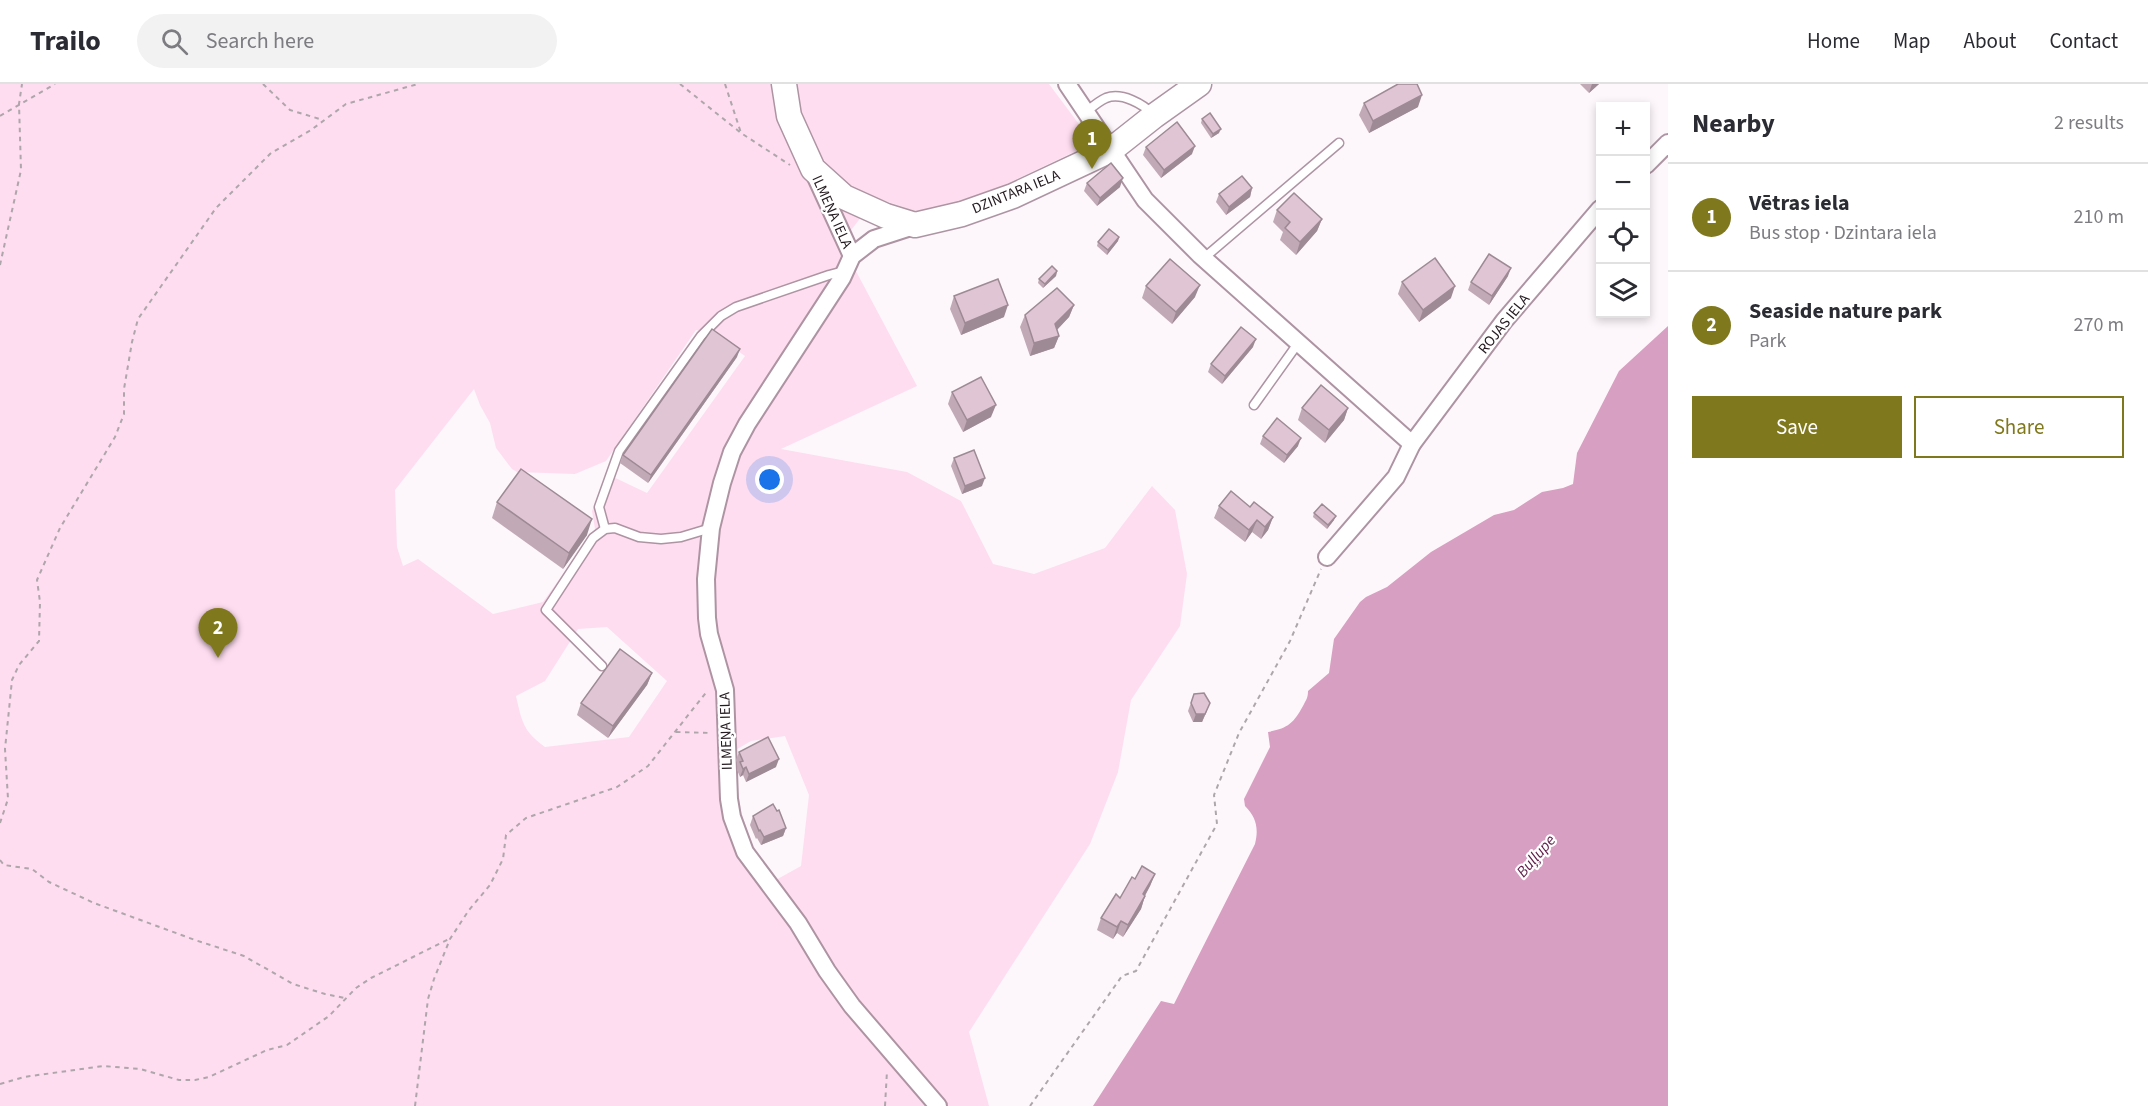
<!DOCTYPE html>
<html lang="en">
<head>
<meta charset="utf-8">
<style>
  body { margin:0; font-family:"Source Sans 3",sans-serif; background:#f2f2f3; color:#2b2b33 }
  .controls { position:absolute; right:18px; top:18px; display:grid; overflow:hidden; border-radius:0px; box-shadow:0 3px 9px #0003 }
  .controls button { width:54px; height:54px; display:grid; place-items:center; padding:0; border:0; border-bottom:2px solid #e1e1e2; background:#fff; color:#2b2b33; font:30px sans-serif }
  .you { position:absolute; left:770px; top:396px; width:21px; height:21px; margin:-15px; border:4px solid #fff; border-radius:50%; background:#1a73e8; box-shadow:0 0 0 9px #1a73e833 }
  .badge { display:grid; place-items:center; width:39px; height:39px; border-radius:50%; background:#80781d; color:#fff; font-size:20px; font-weight:700 }
  .pin { position:absolute; translate:-50% -50px; filter:drop-shadow(0 2px 3px #0008) }
  .pin::after { content:''; position:absolute; top:32px; width:21px; height:18px; background:inherit; clip-path:polygon(0 0,100% 0,50% 100%) }
  .list { margin:0; padding:0; list-style:none }
  h2 { display:flex; justify-content:space-between; align-items:center; height:78px; margin:0; padding:0 24px; font-size:26px }
  h2 small { font-size:20px; font-weight:400; color:#7c7c81 }
  .list li { display:grid; grid-template-columns:39px 1fr auto; gap:18px; align-items:center; box-sizing:border-box; height:108px; padding:0 24px; border-top:2px solid #e1e1e2 }
  .list b { display:block; font-size:22px; white-space:nowrap }
  .list p { margin:0; font-size:20px; white-space:nowrap; color:#7c7c81 }
  .list em { font-size:20px; font-style:normal; color:#7c7c81 }
  .actions { display:flex; gap:12px; padding:18px 24px }
  .actions a { flex:1; padding:14px 0; border:2px solid #80781d; border-radius:0px; text-align:center; font-size:21px; color:#80781d }
  .actions .main { background:#80781d; color:#fff }
  .icon { flex:none; width:33px; height:33px; fill:none; stroke:currentColor; stroke-width:2; stroke-linecap:round; stroke-linejoin:round }
  .map { position:relative; flex:none; width:1668px; height:1022px; overflow:hidden }
  header { display:flex; align-items:center; gap:36px; box-sizing:border-box; height:84px; padding:0 30px; background:#fff; border-bottom:2px solid #e1e1e2 }
  header strong { font-size:28px }
  nav { display:flex; gap:33px; margin-inline-start:auto; font-size:21px }
  .search { width:420px; height:54px; background:#f2f2f3; display:flex; align-items:center; gap:15px; box-sizing:border-box; padding:0 21px; border-radius:33px; color:#7c7c81; font-size:22px }
  main { display:flex }
  aside { flex:1; background:#fff }
  .map>svg:first-child { display:block }
</style>
</head>
<body>
<header>
<strong>Trailo</strong>
<div class="search"><svg class="icon" aria-label="search" viewBox="0 0 24 24"><circle cx="10" cy="10" r="6"/><path d="M15 15l6 6"/></svg>Search here</div>
<nav><a>Home</a><a>Map</a><a>About</a><a>Contact</a></nav>
</header>
<main>
<div class="map">
<svg width="1668" height="1022" viewBox="0 0 1668 1022">
  <rect width="100%" height="100%" fill="#fdf7fb"/>
  <path fill="#feddf0" fill-rule="evenodd" d="M0,0H1049L1093,59L956,124L921,129L876,114L841,159L917,302L781,365L907,388L961,417L993,480L1034,490L1105,464L1152,402L1175,426L1187,490L1180,542L1131,616L1118,688L1090,760L969,948L989,1022H0ZM696,246L715,251L745,272L647,409L607,390L592,427L595,445L543,518L493,530L418,475L403,482L397,463L395,406L474,305L480,321L490,339L496,364L512,385L517,388L575,390L606,377ZM607,543L667,597L629,653L545,663C523,647 522,638 516,612L545,597L578,545ZM785,652L809,711L801,782L774,797L753,763L741,728L732,668L751,657Z"/>
  <path fill="#d79fc1" d="M1668,242V1022H1093L1161,917L1174,920L1255,760C1259,744 1256,733 1245,722L1244,715L1270,663L1268,648C1288,644 1293,640 1303,622C1306,616 1308,614 1308,607L1329,589L1334,555L1360,518L1366,513L1387,503L1431,468L1494,431L1514,426L1542,408L1563,404L1573,400L1577,369L1619,287Z"/>
  <g fill="none" stroke-linecap="round" stroke-linejoin="round">
    <defs>
      <g id="lane">
        <path d="M1086,28C1092,23 1099,17 1106,14C1122,8 1143,20 1154,31"/>
        <polyline points="1204,174 1339,59"/>
        <polyline points="1254,321 1299,258"/>
        <polyline points="605,445 599,423 619,367 701,252 721,232 736,223 829,191 844,187"/>
        <polyline points="602,582 546,526 593,454 605,445 615,444 639,453 661,455 681,453 711,444"/>
      </g>
      <g id="street">
        <polyline points="1067,0 1145,116 1200,171 1412,360"/>
        <polyline points="1646,81 1668,59"/>
        <polyline points="815,91 852,172"/>
        <polyline points="914,142 874,155 852,172 842,194 747,340 732,368 722,399 711,444 706,495 707,534 709,550 725,606 729,715 732,733 745,768 798,839 827,887 852,922 938,1022"/>
        <polyline points="1327,473 1396,393 1412,360 1504,237 1600,125"/>
      </g>
      <polyline id="secondary" points="784,0 789,32 813,85 844,113 886,132 915,141 962,130 1013,112 1111,66 1154,32 1199,0"/>
    </defs>
    <use href="#lane" stroke="#ae94a3" stroke-width="11"/>
    <use href="#street" stroke="#ae94a3" stroke-width="20"/>
    <use href="#secondary" stroke="#ae94a3" stroke-width="27"/>
    <g stroke="#aea6ab" stroke-width="2" stroke-dasharray="4.5 4.5" stroke-linecap="butt">
      <polyline points="263,0 290,26 323,36"/>
      <polyline points="680,0 741,49 790,81"/>
      <polyline points="725,0 741,49"/>
      <polyline points="0,32 55,0"/>
      <polyline points="0,181 21,86 19,20 22,0"/>
      <polyline points="676,648 712,649"/>
      <polyline points="0,739 8,715 5,665 12,596 19,581 39,557 40,518 37,496 60,444 115,353 124,330 124,305 132,258 138,235 216,124 271,69 311,46 346,20 418,0"/>
      <polyline points="0,776 4,781 32,785 49,798 94,819 195,856 244,872 293,900 325,910 345,914"/>
      <polyline points="0,1000 24,993 103,982 140,985 179,996 195,996 209,993 267,966 287,961 329,932 356,904 371,894 449,855"/>
      <polyline points="415,1022 428,915 434,895 450,855 469,826 490,801 503,775 506,751 526,734 617,703 648,682 708,606"/>
      <polyline points="885,1022 887,987"/>
      <polyline points="1030,1022 1122,892 1136,887 1217,740 1214,711 1239,649 1290,557 1321,485"/>
    </g>
    <use href="#lane" stroke="#fff" stroke-width="8"/>
    <use href="#street" stroke="#fff" stroke-width="16"/>
    <use href="#secondary" stroke="#fff" stroke-width="24"/>
  </g>
  <g fill="#c1a9b6">
    <polygon points="1580,0 1599,0 1589,9"/>
    <polygon points="1364,19 1418,23 1369,49 1359,31"/>
    <polygon points="1202,35 1219,49 1211,54 1201,39"/>
    <polygon points="1146,63 1192,70 1161,94 1143,71"/>
    <polygon points="1087,99 1120,103 1097,122 1084,107"/>
    <polygon points="1252,104 1250,113 1226,131 1216,118 1219,110"/>
    <polygon points="1277,126 1322,135 1317,147 1296,171 1280,156 1283,148 1273,138"/>
    <polygon points="1119,153 1118,157 1107,171 1097,162 1098,158"/>
    <polygon points="1057,187 1056,192 1043,204 1038,199 1039,195"/>
    <polygon points="1508,192 1489,221 1468,206 1471,198"/>
    <polygon points="1402,198 1451,214 1419,238 1398,210"/>
    <polygon points="1146,202 1195,213 1172,240 1142,214"/>
    <polygon points="954,212 1004,233 961,251 950,225"/>
    <polygon points="1074,221 1069,233 1057,246 1059,252 1054,264 1030,272 1020,243 1025,231"/>
    <polygon points="1253,263 1222,300 1208,288 1211,280"/>
    <polygon points="737,273 648,399 620,379 623,371"/>
    <polygon points="952,308 991,333 963,348 948,320"/>
    <polygon points="1302,324 1348,324 1344,336 1325,359 1298,336"/>
    <polygon points="1263,352 1298,362 1284,379 1260,360"/>
    <polygon points="954,374 982,402 962,410 951,382"/>
    <polygon points="497,418 587,451 563,485 492,434"/>
    <polygon points="1219,422 1250,423 1273,433 1268,446 1261,455 1252,448 1245,458 1214,434"/>
    <polygon points="1314,429 1334,436 1327,445 1313,433"/>
    <polygon points="652,589 647,601 608,654 577,631 581,619"/>
    <polygon points="1194,610 1207,627 1202,638 1193,638 1188,627"/>
    <polygon points="739,668 776,683 746,698 743,691 740,693 737,686 738,682 736,676"/>
    <polygon points="753,732 786,744 783,752 761,761 757,754 756,755 750,741"/>
    <polygon points="1155,790 1150,802 1145,812 1141,825 1123,853 1117,849 1113,855 1097,846 1101,834 1120,814 1135,795"/>
  </g>
  <g fill="#9d8a94">
    <polygon points="1592,0 1599,0 1589,9"/>
    <polygon points="1422,11 1418,23 1369,49 1373,37"/>
    <polygon points="1221,45 1219,49 1211,54 1213,50"/>
    <polygon points="1195,62 1192,70 1161,94 1164,86"/>
    <polygon points="1123,94 1120,103 1097,122 1100,114"/>
    <polygon points="1252,104 1250,113 1226,131 1229,123"/>
    <polygon points="1322,135 1317,147 1296,171 1300,158"/>
    <polygon points="1119,153 1118,157 1107,171 1108,166"/>
    <polygon points="1511,184 1508,192 1489,221 1492,212"/>
    <polygon points="1057,187 1056,192 1043,204 1045,200"/>
    <polygon points="1200,201 1195,213 1172,240 1176,228"/>
    <polygon points="1455,202 1451,214 1419,238 1423,226"/>
    <polygon points="1008,221 1004,233 961,251 965,239"/>
    <polygon points="1074,221 1069,233 1051,252 1055,240"/>
    <polygon points="1059,252 1054,264 1030,272 1034,259"/>
    <polygon points="1256,255 1253,263 1222,300 1225,292"/>
    <polygon points="740,265 737,273 648,399 651,391"/>
    <polygon points="996,321 991,333 963,348 967,336"/>
    <polygon points="1348,324 1344,336 1325,359 1329,346"/>
    <polygon points="1301,354 1298,362 1284,379 1287,371"/>
    <polygon points="985,394 982,402 962,410 965,402"/>
    <polygon points="1336,432 1334,436 1327,445 1328,441"/>
    <polygon points="1273,433 1268,446 1261,455 1265,443"/>
    <polygon points="592,435 587,451 563,485 569,469"/>
    <polygon points="1257,436 1252,448 1245,458 1249,446"/>
    <polygon points="652,589 647,601 608,654 613,642"/>
    <polygon points="1210,619 1202,638 1193,638 1196,630"/>
    <polygon points="779,675 776,683 746,698 749,690"/>
    <polygon points="746,683 743,691 740,693 743,685"/>
    <polygon points="786,744 783,752 761,761 764,753"/>
    <polygon points="1155,790 1150,802 1139,822 1143,810"/>
    <polygon points="1145,812 1141,825 1123,853 1128,841"/>
    <polygon points="1121,837 1117,849 1113,855 1117,843"/>
  </g>
  <g fill="#e0c5d4" stroke="#9d8a94" stroke-width="1.5">
    <polygon points="1398,0 1417,0 1422,11 1373,37 1364,19"/>
    <polygon points="1210,29 1221,45 1213,50 1202,35"/>
    <polygon points="1177,38 1195,62 1164,86 1146,63"/>
    <polygon points="1111,79 1123,94 1100,114 1087,99"/>
    <polygon points="1242,92 1252,104 1229,123 1219,110"/>
    <polygon points="1294,109 1322,135 1300,158 1285,144 1290,138 1277,126"/>
    <polygon points="1109,145 1119,153 1108,166 1098,158"/>
    <polygon points="1489,170 1511,184 1492,212 1471,198"/>
    <polygon points="1435,174 1455,202 1423,226 1402,198"/>
    <polygon points="1170,175 1200,201 1176,228 1146,202"/>
    <polygon points="1052,182 1057,187 1045,200 1039,195"/>
    <polygon points="998,195 1008,221 965,239 954,212"/>
    <polygon points="1057,204 1074,221 1055,240 1059,252 1034,259 1025,231"/>
    <polygon points="1241,243 1256,255 1225,292 1211,280"/>
    <polygon points="712,245 740,265 651,391 623,371"/>
    <polygon points="981,293 996,321 967,336 952,308"/>
    <polygon points="1321,301 1348,324 1329,346 1302,324"/>
    <polygon points="1277,334 1301,354 1287,371 1263,352"/>
    <polygon points="974,366 985,394 965,402 954,374"/>
    <polygon points="521,385 592,435 569,469 497,418"/>
    <polygon points="1231,407 1250,423 1254,418 1273,433 1265,443 1257,436 1249,446 1219,422"/>
    <polygon points="1322,420 1336,432 1328,441 1314,429"/>
    <polygon points="620,565 652,589 613,642 581,619"/>
    <polygon points="1204,609 1210,619 1205,630 1196,630 1191,619 1194,610"/>
    <polygon points="768,653 779,675 749,690 746,683 743,685 740,678 743,677 739,668"/>
    <polygon points="773,720 777,727 779,726 786,744 764,753 760,746 759,747 753,732"/>
    <polygon points="1142,782 1155,790 1143,810 1145,812 1128,841 1121,837 1117,843 1101,834 1116,810 1120,814 1132,793 1135,795"/>
  </g>
  <g text-anchor="middle" dominant-baseline="central" stroke-width="4.5" stroke-linejoin="round" paint-order="stroke">
    <g font-size="15" fill="#23191f" stroke="#fff">
      <text transform="translate(1016 108) rotate(-22)">DZINTARA IELA</text>
      <text transform="translate(832 128) rotate(66)">ILMEŅA IELA</text>
      <text transform="translate(1504 240) rotate(-51)">ROJAS IELA</text>
      <text transform="translate(726 647) rotate(-92)">ILMEŅA IELA</text>
    </g>
    <g font-size="16" font-style="italic" fill="#5d1c48" stroke="#fff">
      <text transform="translate(1536 772) rotate(-49)">Buļļupe</text>
    </g>
  </g>
</svg>
<div class="controls">
<button>+</button>
<button>−</button>
<button><svg class="icon" aria-label="locate" viewBox="0 0 24 24"><circle cx="12" cy="12" r="6"/><path d="M12 2v4M12 18v4M2 12h4M18 12h4"/></svg></button>
<button><svg class="icon" aria-label="layers" viewBox="0 0 24 24"><path d="M12 4l9 5-9 5-9-5zM3 14l9 5 9-5"/></svg></button>
</div>
<div class="you"></div>
<div class="pin badge" style="left:1092px;top:85px">1</div>
<div class="pin badge" style="left:218px;top:574px">2</div>
</div>
<aside>
<h2>Nearby<small>2 results</small></h2>
<ul class="list">
<li><span class="badge">1</span><div><b>Vētras iela</b><p>Bus stop · Dzintara iela</p></div><em>210 m</em></li>
<li><span class="badge">2</span><div><b>Seaside nature park</b><p>Park</p></div><em>270 m</em></li>
</ul>
<div class="actions"><a class="main">Save</a><a>Share</a></div>
</aside>
</main>
</body>
</html>
